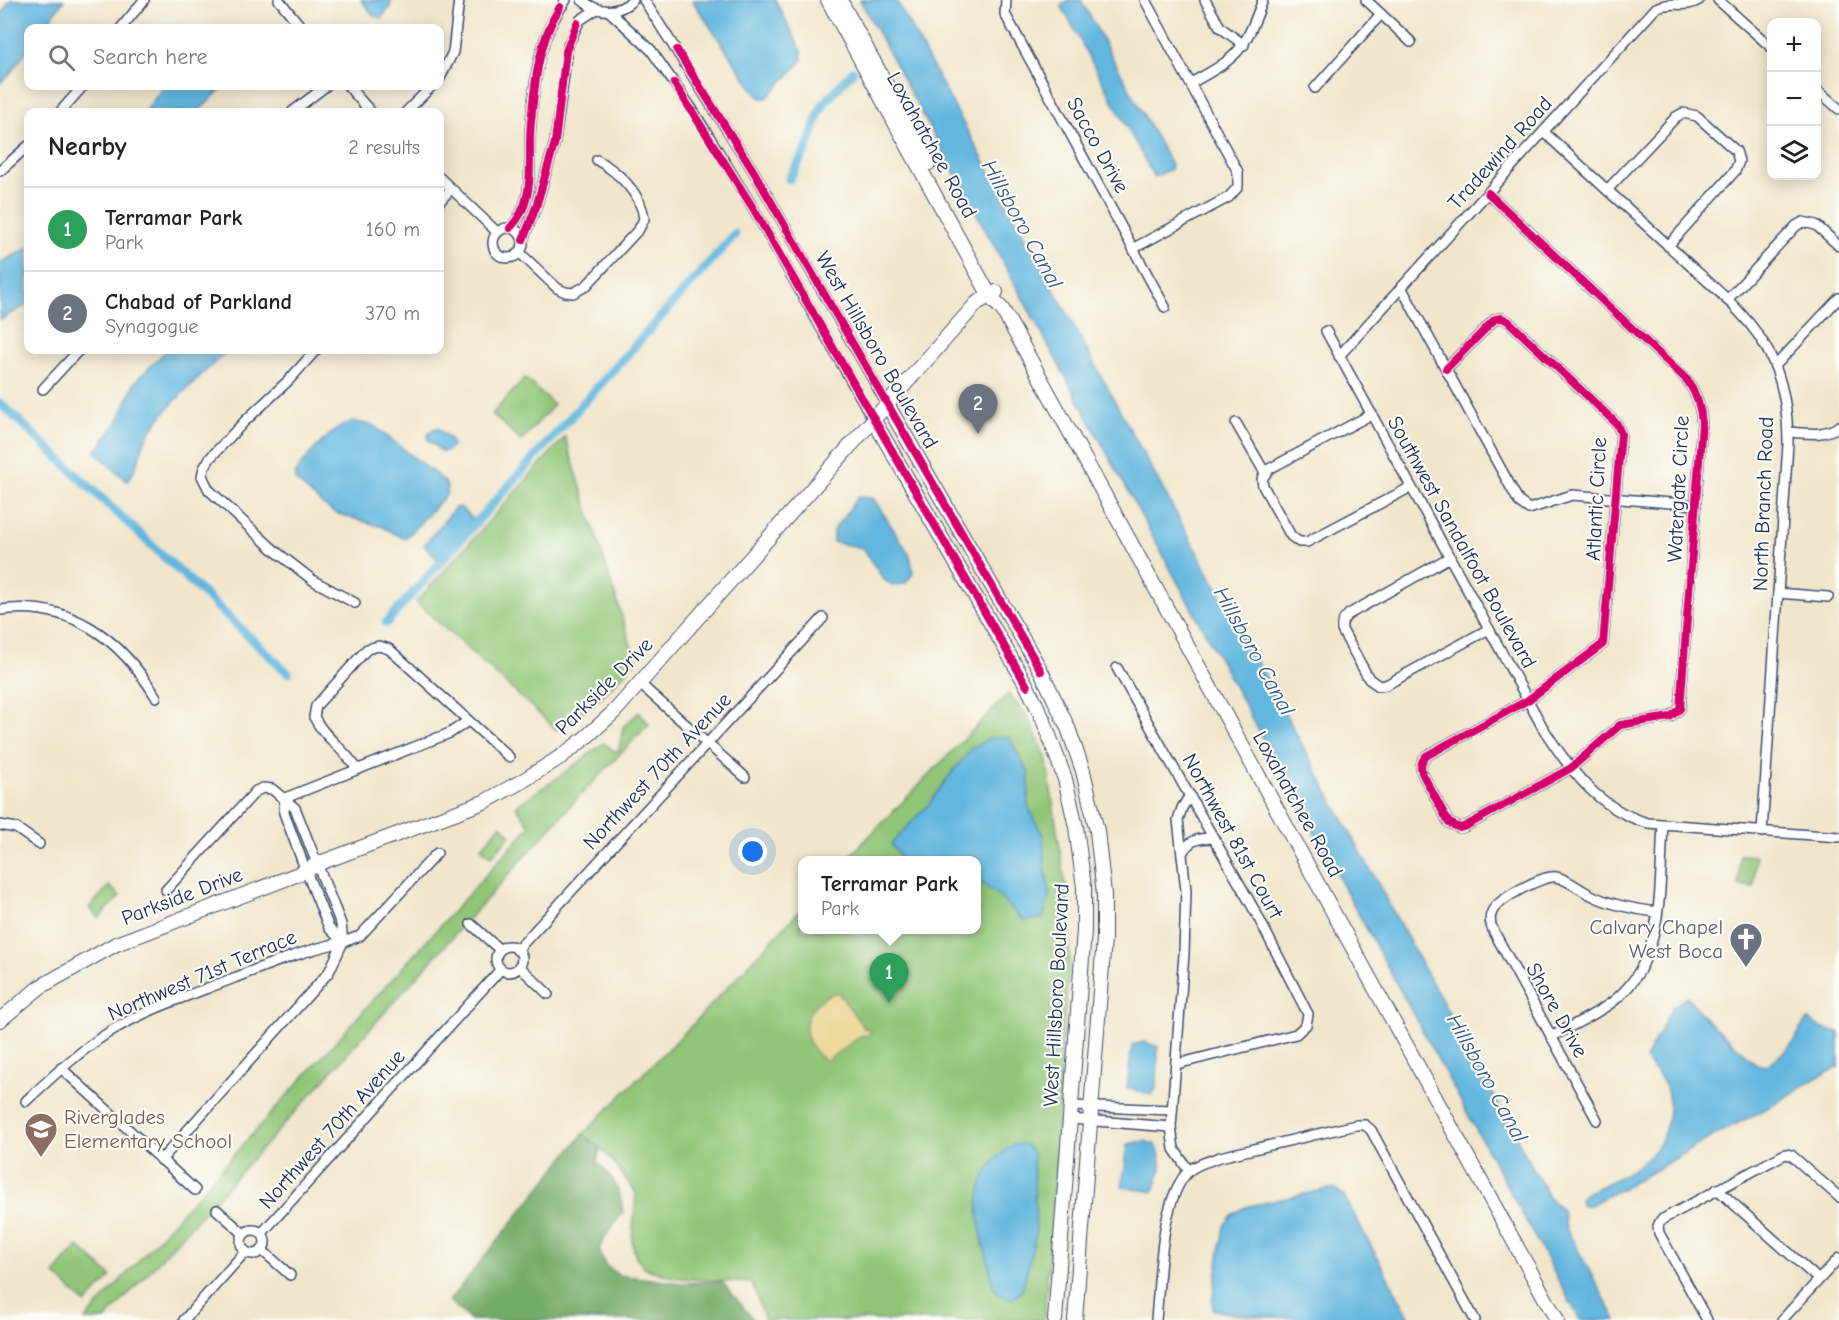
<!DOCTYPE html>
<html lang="en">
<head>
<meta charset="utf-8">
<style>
  body { margin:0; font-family:"Comic Neue",sans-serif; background:#f6f6f6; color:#222 }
  .controls { position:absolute; right:18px; top:18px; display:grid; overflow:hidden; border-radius:12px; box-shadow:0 3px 15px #0003 }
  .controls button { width:54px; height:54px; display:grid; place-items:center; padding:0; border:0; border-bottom:2px solid #e0e0e0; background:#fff; color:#222; font:30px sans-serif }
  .you { position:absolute; left:753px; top:852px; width:21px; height:21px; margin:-15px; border:4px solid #fff; border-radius:50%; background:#1a73e8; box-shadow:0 0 0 9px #1a73e833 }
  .badge { display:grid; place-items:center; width:39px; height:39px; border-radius:50%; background:#d1495b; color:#fff; font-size:20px; font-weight:700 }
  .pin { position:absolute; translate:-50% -50px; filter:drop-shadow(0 2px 3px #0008) }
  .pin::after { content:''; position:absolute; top:32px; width:21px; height:18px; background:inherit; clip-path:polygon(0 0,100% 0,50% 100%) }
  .popup { position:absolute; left:798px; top:856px; width:183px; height:78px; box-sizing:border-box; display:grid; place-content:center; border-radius:12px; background:#fff; filter:drop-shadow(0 2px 4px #0005); font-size:20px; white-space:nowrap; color:#767676 }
  .popup b { font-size:22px; color:#222 }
  .popup::after { content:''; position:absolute; left:50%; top:100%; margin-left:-12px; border:12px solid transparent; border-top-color:#fff }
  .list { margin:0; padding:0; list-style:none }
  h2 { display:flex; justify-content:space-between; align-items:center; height:78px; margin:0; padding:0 24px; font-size:26px }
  h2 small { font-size:20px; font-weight:400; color:#767676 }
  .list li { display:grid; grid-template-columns:39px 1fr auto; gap:18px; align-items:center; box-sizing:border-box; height:84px; padding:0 24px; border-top:2px solid #e0e0e0 }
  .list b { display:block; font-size:22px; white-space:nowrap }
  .list p { margin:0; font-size:20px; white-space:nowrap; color:#767676 }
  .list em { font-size:20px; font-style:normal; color:#767676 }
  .icon { flex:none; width:33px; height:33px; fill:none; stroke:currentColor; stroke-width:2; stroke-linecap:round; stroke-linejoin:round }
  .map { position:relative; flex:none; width:1839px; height:1320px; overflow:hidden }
  .search { position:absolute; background:#fff; box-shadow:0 3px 15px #0003; left:24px; top:24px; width:420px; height:66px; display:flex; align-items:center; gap:15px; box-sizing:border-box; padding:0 21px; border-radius:12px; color:#767676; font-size:22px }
  .panel { position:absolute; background:#fff; box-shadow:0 3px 15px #0003; left:24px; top:108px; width:420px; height:246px; border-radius:12px }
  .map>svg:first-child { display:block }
</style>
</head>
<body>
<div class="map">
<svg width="1839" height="1320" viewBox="0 0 1839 1320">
  <rect width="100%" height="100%" fill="#fdfcf7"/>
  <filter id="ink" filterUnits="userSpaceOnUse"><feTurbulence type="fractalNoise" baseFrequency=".0167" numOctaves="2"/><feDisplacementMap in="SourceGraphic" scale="12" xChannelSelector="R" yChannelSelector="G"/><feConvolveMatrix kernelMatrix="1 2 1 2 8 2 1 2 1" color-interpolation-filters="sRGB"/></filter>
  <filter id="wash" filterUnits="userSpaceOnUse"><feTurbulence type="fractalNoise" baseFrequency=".008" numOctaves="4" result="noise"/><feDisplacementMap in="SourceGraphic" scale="24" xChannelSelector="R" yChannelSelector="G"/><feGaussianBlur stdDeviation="1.35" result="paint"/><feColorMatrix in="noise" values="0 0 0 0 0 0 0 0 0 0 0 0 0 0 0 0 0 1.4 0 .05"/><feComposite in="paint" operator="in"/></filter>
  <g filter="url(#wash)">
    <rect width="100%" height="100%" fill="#f1e6cb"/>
    <g fill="#91c678" stroke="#567a6b" stroke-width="1.5">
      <polygon points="525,378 554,405 521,441 492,414"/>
      <polygon points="565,437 636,661 599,700 557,730 416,602"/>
      <polygon points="1008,694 1027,715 1046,757 1070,915 1069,968 1062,1038 1057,1153 1044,1320 765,1320 752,1283 676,1278 644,1268 635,1255 632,1241 636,1193 612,1160 583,1134 699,1018 802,908 802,930 976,930 976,860 846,860"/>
      <polygon points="639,712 649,724 572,804 288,1120 105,1320 85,1320 530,826 516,806 560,776 604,743 614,751 619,750 623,727"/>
      <polygon points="501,825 511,835 491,857 481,848"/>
      <polygon points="1740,855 1756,856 1754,887 1738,886"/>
      <polygon points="109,886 120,896 99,918 89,908"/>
      <polygon points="78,1246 111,1276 86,1304 54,1274"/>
    </g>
    <path fill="#74ab68" stroke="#486d63" stroke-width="1.5" d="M583,1134L600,1148L597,1162C614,1178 620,1188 623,1212L604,1238L599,1250L605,1265L619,1275L681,1283L722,1282L754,1320H471L449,1301Z"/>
    <path fill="#eeda9e" stroke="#84847e" stroke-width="1.5" d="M838,992L864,1028L870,1030V1033L867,1036L862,1035L826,1061C795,1041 801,1001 838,992Z"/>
    <g fill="#63b7df" stroke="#3f739e" stroke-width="1.5">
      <polygon points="10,0 64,0 43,28 28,28 28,49 9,75 0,83 0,17"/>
      <polygon points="361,0 391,0 390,8 381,18 374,16"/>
      <polygon points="692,0 775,0 802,51 802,61 767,98 762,98 756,94"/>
      <path d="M860,0H896L1551,1201C1563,1208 1564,1212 1565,1226L1616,1320H1580Z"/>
      <polygon points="1069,0 1081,0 1171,165 1171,169 1154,177 1062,7 1063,3"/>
      <polygon points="164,86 224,86 198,112 145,112"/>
      <polygon points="28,248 28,304 0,320 0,263"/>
      <path d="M167,350H228C201,376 169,402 148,435C139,450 140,466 127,481L95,452L117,423L135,382Z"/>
      <path d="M353,421L374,426L445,482L447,488L446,495L405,539L383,527L335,513L324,506L296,481L295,473C310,453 330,429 353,421Z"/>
      <polygon points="438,428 451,440 452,445 447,451 442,452 428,440 428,435 433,429"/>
      <polygon points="858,497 873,498 910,555 913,573 906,583 893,586 884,580 863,548 833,542 833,531"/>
      <polygon points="460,507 476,522 440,562 424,545 455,508"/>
      <polygon points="1009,737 1029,774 1028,806 1043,836 1045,868 1050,893 1043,918 1024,921 995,893 976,879 976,860 903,860 891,844 930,803 946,780 972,748 990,738"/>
      <path d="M1688,997L1701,1014L1756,1064L1766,1066C1775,1059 1785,1052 1792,1044C1798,1037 1800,1025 1808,1020L1825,1030L1839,1032V1067L1814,1079L1773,1105L1715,1135L1645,1176L1590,1205H1582L1580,1200L1583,1195C1619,1176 1658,1166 1667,1122C1670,1109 1670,1097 1665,1085C1660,1074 1652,1068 1645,1059L1673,1006Z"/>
      <polygon points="1144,1042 1158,1047 1157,1087 1152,1095 1127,1089 1132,1045"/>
      <path d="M1145,1141L1156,1145C1165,1163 1161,1175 1153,1192L1122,1187L1128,1144Z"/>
      <path d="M1025,1144L1033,1153L1036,1234L1022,1291L1012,1299C985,1289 995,1283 988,1261C975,1216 969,1175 1012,1145Z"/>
      <path d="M1327,1189H1336L1344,1196L1411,1320C1373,1320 1238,1320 1213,1309L1212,1302L1224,1226L1232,1215L1245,1207Z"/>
    </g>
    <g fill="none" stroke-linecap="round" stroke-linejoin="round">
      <g stroke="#63b7df" stroke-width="9">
        <polyline points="789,179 807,148 819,113 825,102 853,71"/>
        <polyline points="0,403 288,673"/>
        <polyline points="386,623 735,234"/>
      </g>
    </g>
  </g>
  <g filter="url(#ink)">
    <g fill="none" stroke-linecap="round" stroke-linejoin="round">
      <defs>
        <g id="street">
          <polyline points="279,0 302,28"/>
          <path d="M582,0C598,14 618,14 633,0"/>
          <polyline points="644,0 754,172 887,404"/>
          <polyline points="1006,0 1005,14 1165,307"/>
          <polyline points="1205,0 1220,27 1244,45"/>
          <polyline points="1366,0 1411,42"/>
          <polyline points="1718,0 1772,48"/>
          <polyline points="609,11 651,50 692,109 753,208 873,419"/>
          <polyline points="121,28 144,0"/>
          <polyline points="440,78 453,52 459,0"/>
          <path d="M1191,83C1240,56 1243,52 1263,0"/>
          <polyline points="348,86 371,112"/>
          <polyline points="1315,88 1381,14"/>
          <polyline points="1816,89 1839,109"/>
          <polyline points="60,112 83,86"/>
          <polyline points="292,112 326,86"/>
          <polyline points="406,112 432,86"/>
          <path d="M1544,132C1589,174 1636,216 1682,258C1713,287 1751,316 1770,355C1783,381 1788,415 1788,444L1762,832"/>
          <polyline points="0,171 28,146"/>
          <polyline points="440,178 497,232"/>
          <polyline points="1607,190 1676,117 1683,113 1697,116 1736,151 1739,161 1735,171 1668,246"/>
          <polyline points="440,201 451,189"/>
          <circle cx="508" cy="243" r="15"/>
          <path d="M510,228C538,200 527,158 531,122C535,79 538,36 566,0"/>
          <polyline points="523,240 536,207 555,142 568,45 580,20 597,9"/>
          <polyline points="1134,248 1229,197 1238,187 1238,172 1145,0"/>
          <path d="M520,253L557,288L565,292L573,293L586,286L639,229L644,219C642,194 617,171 597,160"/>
          <polyline points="1401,287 1519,502 1529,509 1572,495 1696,505"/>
          <polyline points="1727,300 1796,226 1803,222 1816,225 1839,246"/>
          <path d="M1326,331L1543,728C1570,770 1598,809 1648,823L1839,837"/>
          <polyline points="316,350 289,380 245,421 210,458 204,468 202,476 209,490 274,550 314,581 355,603"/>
          <path d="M1339,356L1656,8C1670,0 1685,9 1699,0"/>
          <polyline points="1775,366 1839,298"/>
          <path d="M1446,369L1495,319L1502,318L1508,321L1617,424L1621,434L1603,644L1528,700L1426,756C1421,762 1420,766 1422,773L1449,823L1460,828L1466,826L1571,768L1620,725L1670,717L1680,709L1702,423C1701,406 1696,393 1687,380L1488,193"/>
          <polyline points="43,389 79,350"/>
          <polyline points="1372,414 1269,469 1262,479 1263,486 1291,536 1299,542 1307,542 1411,487"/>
          <polyline points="1236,423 1265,473"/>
          <path d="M1788,432C1806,433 1824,437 1839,426"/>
          <path d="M1450,557L1349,614C1343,619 1341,623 1342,630L1369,679L1379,686L1386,685L1489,629"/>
          <polyline points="1778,593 1828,597"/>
          <path d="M0,610C70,600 121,639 156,697"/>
          <polyline points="1117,668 1256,913 1308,1014 1306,1025 1296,1034 1177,1064"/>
          <polyline points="639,683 745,777"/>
          <path d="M357,769C345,749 324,738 314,717L316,706L367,649L379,646L389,649L509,757"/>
          <polyline points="285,798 450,733 468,721"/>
          <polyline points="285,798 284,813 306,871 329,928 343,942"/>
          <polyline points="0,825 16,828 39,844"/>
          <path d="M1182,853C1190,840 1197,838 1213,838"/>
          <polyline points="166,890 256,791 263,788 272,789 295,808 341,924 343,942"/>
          <polyline points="471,924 500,950"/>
          <circle cx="509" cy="959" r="13"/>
          <polyline points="517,950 823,618"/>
          <polyline points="519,966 548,994"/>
          <path d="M1551,1037C1572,1025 1596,1015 1615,1000C1666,958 1659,885 1663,825"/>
          <polyline points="61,1068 195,1190"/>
          <path d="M26,1101C53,1076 79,1051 111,1031C149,1008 193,994 234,978C270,964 305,950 343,942"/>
          <polyline points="1072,1106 1172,1110"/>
          <polyline points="1071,1119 1171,1127"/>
          <path d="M1597,1120L1493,930C1490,924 1489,918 1492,912C1496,900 1543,875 1556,877C1567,879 1579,889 1589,894C1610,905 1634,909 1657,912"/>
          <polyline points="161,1160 329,972 343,942 360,936 437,853"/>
          <polyline points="1189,1171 1174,1149 1171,1127 1184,954 1186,890 1178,820 1182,808 1190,795"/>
          <polyline points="1717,1189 1818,1279"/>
          <polyline points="217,1210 244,1234"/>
          <circle cx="253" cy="1242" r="12"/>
          <polyline points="262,1233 501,969"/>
          <polyline points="263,1251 290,1275"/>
          <polyline points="184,1320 245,1252"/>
          <path d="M1156,1320C1160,1281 1160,1196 1190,1170C1199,1163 1210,1161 1220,1157L1356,1125H1365L1371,1130L1475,1320"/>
          <polyline points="1707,1320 1659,1233 1658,1226 1661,1220 1785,1154 1791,1155 1839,1197"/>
          <polyline points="1782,1320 1839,1258"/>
        </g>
        <g id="secondary">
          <polyline points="828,0 991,298 1002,309 1015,332 1557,1320"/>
          <polyline points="840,0 929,163"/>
          <polyline points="887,404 1041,671 1068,728 1083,771 1097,831 1104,894 1104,939 1075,1320"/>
          <polyline points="873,419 1027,686 1043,719 1065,779 1076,827 1084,887 1084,930 1055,1320"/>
          <polyline points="0,1020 40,987 116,944 306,871 317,864 484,802 524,780 562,756 584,739 614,712 977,303 996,292"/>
        </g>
      </defs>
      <use href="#street" stroke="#3b4a6e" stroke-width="12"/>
      <use href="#secondary" stroke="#3b4a6e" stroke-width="16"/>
      <use href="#street" stroke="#fff" stroke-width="9"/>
      <use href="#secondary" stroke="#fff" stroke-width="14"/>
      <defs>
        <g id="cycleway">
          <polyline points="677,50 754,172 1041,671"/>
          <polyline points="674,83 753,208 1027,686"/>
          <path d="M510,228C538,200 527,158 531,122C535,82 538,42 560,7"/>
          <polyline points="523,240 536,207 555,142 566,51 577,23"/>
          <path d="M1446,369L1495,319L1502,318L1508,321L1617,424L1621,434L1603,644L1528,700L1426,756C1421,762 1420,766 1422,773L1449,823L1460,828L1466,826L1571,768L1620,725L1670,717L1680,709L1702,423C1701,406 1696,393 1687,380L1488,193"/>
        </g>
      </defs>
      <use href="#cycleway" stroke="#fdfcf7" stroke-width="11"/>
      <use href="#cycleway" stroke="#d6006c" stroke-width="8"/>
    </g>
  </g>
  <defs>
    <symbol id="church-pin" viewBox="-11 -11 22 30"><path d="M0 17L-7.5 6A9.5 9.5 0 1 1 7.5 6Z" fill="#6b7280" stroke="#fdfcf7"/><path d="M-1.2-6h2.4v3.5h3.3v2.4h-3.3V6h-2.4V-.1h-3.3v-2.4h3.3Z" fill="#fff"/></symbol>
    <symbol id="school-pin" viewBox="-11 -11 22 30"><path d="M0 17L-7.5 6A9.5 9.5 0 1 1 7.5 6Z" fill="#8d6e63" stroke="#fdfcf7"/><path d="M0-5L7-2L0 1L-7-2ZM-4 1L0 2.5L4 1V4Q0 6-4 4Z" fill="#fff"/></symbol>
  </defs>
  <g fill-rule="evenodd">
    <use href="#church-pin" x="1727" y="920" width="38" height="52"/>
    <use href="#school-pin" x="22" y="1110" width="38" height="52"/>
  </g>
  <g text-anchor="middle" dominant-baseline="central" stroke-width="4.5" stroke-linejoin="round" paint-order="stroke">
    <g font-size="21" fill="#1b2f5e" stroke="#fdfcf7">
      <text transform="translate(932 145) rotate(61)">Loxahatchee Road</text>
      <text transform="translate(1098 145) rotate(61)">Sacco Drive</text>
      <text transform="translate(1500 153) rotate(-48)">Tradewind Road</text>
      <text transform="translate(877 350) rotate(60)">West Hillsboro Boulevard</text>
      <text transform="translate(1678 489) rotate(-87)">Watergate Circle</text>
      <text transform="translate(1596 499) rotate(-87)">Atlantic Circle</text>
      <text transform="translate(1763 504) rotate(-88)">North Branch Road</text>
      <text transform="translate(1462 542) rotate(61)">Southwest Sandalfoot Boulevard</text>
      <text transform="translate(604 686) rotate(-45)">Parkside Drive</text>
      <text transform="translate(657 771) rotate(-47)">Northwest 70th Avenue</text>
      <text transform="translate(1298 804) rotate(61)">Loxahatchee Road</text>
      <text transform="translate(1233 836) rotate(61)">Northwest 81st Court</text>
      <text transform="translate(182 896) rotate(-21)">Parkside Drive</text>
      <text transform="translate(202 975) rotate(-23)">Northwest 71st Terrace</text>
      <text transform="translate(1056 995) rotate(-87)">West Hillsboro Boulevard</text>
      <text transform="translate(1557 1010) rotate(61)">Shore Drive</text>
      <text transform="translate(332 1129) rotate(-48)">Northwest 70th Avenue</text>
    </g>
    <g font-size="21" fill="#5b616d" stroke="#fdfcf7" text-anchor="end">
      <text x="1723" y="927">Calvary Chapel<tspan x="1723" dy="24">West Boca</tspan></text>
    </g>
    <g font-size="21" fill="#785e54" stroke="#fdfcf7" text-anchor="start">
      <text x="64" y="1117">Riverglades<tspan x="64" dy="24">Elementary School</tspan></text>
    </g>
    <g font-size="22" font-style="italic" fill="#315885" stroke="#fdfcf7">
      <text transform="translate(1022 224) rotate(61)">Hillsboro Canal</text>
      <text transform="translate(1254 651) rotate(61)">Hillsboro Canal</text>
      <text transform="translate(1487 1078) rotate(61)">Hillsboro Canal</text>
    </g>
  </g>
</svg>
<div class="controls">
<button>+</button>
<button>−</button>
<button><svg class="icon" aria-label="layers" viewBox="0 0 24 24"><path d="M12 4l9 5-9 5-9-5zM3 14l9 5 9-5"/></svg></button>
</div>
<div class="you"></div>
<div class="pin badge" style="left:889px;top:1003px;background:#2e9e5b">1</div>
<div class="popup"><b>Terramar Park</b>Park</div>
<div class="pin badge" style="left:978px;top:434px;background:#6b7280">2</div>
<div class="search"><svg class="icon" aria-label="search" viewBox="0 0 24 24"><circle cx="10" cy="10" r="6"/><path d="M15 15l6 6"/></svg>Search here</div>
<section class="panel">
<h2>Nearby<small>2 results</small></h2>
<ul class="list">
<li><span class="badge" style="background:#2e9e5b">1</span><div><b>Terramar Park</b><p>Park</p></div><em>160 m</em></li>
<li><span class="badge" style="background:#6b7280">2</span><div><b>Chabad of Parkland</b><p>Synagogue</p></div><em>370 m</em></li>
</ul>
</section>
</div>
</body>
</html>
